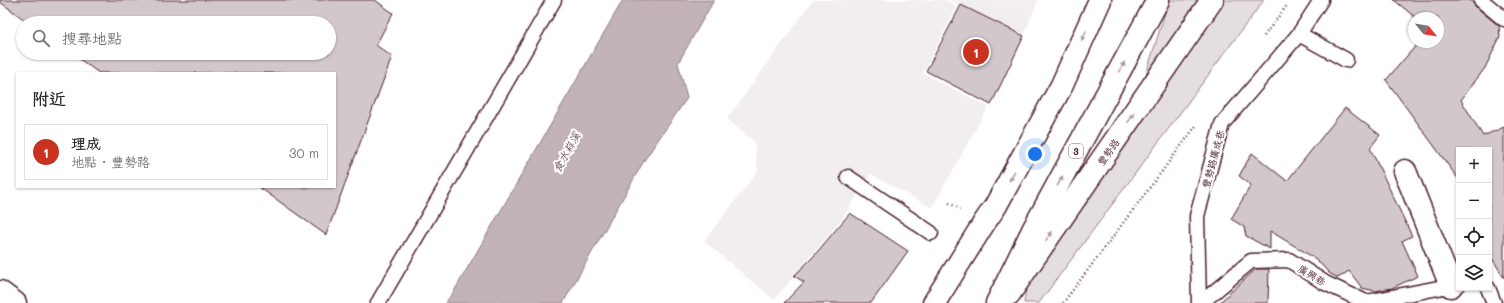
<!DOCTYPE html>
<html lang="zh-TW">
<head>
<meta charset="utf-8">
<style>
  body { margin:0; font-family:Mali,"LXGW WenKai TC",sans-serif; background:#f2f2f2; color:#222 }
  .controls { position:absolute; right:12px; bottom:12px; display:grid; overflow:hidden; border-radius:0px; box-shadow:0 1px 3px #0004 }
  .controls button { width:36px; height:36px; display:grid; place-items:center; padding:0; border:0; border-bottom:1px solid #e0e0e0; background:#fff; color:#222; font:20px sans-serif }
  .compass { position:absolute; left:1408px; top:12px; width:36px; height:36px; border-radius:50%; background:#fff; box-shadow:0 1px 3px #0004; rotate:120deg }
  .you { position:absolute; left:1035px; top:154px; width:14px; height:14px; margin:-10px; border:3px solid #fff; border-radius:50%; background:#1a73e8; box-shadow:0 0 0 6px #1a73e833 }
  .badge { display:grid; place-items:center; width:26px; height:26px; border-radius:50%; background:#c8321e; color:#fff; font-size:13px; font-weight:700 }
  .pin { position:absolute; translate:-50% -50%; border:2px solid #fff; box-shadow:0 1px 4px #0006 }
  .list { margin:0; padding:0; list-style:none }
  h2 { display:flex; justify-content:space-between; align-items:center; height:52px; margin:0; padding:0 16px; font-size:17px }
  h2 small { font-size:13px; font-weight:400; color:#767676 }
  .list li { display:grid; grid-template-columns:26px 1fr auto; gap:12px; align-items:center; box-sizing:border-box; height:56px; margin:0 8px 8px; padding:0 8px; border:1px solid #e0e0e0; border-radius:0px }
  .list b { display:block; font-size:15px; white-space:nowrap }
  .list p { margin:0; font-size:13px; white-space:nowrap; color:#767676 }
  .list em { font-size:13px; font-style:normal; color:#767676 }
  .icon { flex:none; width:22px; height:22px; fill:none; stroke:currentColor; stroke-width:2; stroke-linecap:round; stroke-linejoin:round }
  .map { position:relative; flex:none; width:1504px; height:303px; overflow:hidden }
  .search { position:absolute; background:#fff; box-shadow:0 1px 3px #0004; left:16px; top:16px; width:320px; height:44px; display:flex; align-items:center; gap:10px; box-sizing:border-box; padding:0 14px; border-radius:22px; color:#767676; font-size:15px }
  .panel { position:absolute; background:#fff; box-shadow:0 1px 3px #0004; left:16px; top:72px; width:320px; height:116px; border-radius:0px }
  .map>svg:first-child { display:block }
</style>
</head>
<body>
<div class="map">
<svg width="1504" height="303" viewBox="0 0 1504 303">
  <rect width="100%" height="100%" fill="#fff"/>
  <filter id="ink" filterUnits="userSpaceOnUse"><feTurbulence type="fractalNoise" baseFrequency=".025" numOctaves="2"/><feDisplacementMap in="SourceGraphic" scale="8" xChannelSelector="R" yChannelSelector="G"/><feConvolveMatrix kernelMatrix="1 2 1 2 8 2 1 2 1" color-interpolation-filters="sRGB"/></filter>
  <g filter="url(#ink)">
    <g fill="#f2eeef">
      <polygon points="813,0 945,0 957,6 923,73 988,107 932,208 871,174 842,219 774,300 704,241 758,171 754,142 727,119"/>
      <polygon points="949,0 1038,0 1024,36"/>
    </g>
    <g fill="#e5dee0" stroke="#987e86">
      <polygon points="1169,0 1203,0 1141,90"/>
      <polygon points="1223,0 1264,0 1039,303 1024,303 1026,289"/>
    </g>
    <polygon fill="#c1b3b6" stroke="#91787e" points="623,0 714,0 678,63 687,98 645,159 563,303 445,303 453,293"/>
    <g fill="#d2c7cb" stroke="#4a1f2b">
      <polygon points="0,0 375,0 393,13 376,45 392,57 326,235 259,187 335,187 335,73 99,73 71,53 329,53 329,23 29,23 0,2"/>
      <polygon points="1394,0 1470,0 1476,7 1499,26 1500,37 1485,68 1461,100 1483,136 1504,127 1504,278 1489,253 1489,150 1459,150 1459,180 1386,80 1419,42 1438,42 1438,18 1416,18"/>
      <polygon points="961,5 1024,36 991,105 926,71"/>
      <polygon points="1345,108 1380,135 1370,148 1412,236 1402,241 1418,276 1392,288 1375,291 1362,288 1349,271 1338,278 1329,273 1316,259 1270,231 1270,249 1246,236 1244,227 1231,219 1251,185 1239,176 1252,153 1287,181"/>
      <polygon points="850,213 908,251 871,303 784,303 804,282 794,276 812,258"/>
      <polygon points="1256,269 1269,269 1268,303 1219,303"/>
    </g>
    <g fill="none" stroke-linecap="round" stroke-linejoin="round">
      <defs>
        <g id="lane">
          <polyline points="1481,0 1504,19"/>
          <polyline points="1299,34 1346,60"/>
          <polyline points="848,177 931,233"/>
          <polyline points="1488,288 1494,303"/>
          <polyline points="378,303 554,0"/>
          <polyline points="1199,303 1197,216 1222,124 1299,34 1321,0"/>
          <polyline points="1201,303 1251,261 1289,260 1325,283 1366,302 1459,284"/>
        </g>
        <g id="street">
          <polyline points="1405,171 1451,286"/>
          <polyline points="0,292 15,303"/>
        </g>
        <polyline id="secondary" points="1009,294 1212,0"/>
        <g id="primary">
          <polyline points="934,303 984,223 995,207 1062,85 1100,0"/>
          <polyline points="997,303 1033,230 1158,0"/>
        </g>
      </defs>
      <use href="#lane" stroke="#4a1f2b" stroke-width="17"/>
      <use href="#street" stroke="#4a1f2b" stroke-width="25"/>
      <use href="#secondary" stroke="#4a1f2b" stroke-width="25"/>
      <use href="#primary" stroke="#4a1f2b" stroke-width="25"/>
      <g stroke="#4a1f2b" stroke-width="2.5" stroke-dasharray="1 3" stroke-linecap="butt">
        <polyline points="1264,36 1288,4"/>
        <polyline points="949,203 960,209"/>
        <polyline points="1063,303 1196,126"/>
      </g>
      <use href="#lane" stroke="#fff" stroke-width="14"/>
      <use href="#street" stroke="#fff" stroke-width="22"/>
      <use href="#secondary" stroke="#fff" stroke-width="22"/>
      <use href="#primary" stroke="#fff" stroke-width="22"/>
    </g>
    <defs><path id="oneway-solid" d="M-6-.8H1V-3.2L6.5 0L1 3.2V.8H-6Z"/></defs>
    <g fill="#ae9aa0">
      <use href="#oneway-solid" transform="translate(1084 36) rotate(114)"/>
      <use href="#oneway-solid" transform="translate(1122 67) rotate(-62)"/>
      <use href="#oneway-solid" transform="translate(1131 118) rotate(-55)"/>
      <use href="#oneway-solid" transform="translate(1012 176) rotate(119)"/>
      <use href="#oneway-solid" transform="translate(1060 181) rotate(-61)"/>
      <use href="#oneway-solid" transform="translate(1049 236) rotate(-55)"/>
    </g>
  </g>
  <g text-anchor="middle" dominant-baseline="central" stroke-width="4" stroke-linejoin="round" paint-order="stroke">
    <rect fill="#fff" stroke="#80626b" stroke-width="1" x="1069" y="144" width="14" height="14" rx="3"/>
    <g font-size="9" font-weight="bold" fill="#4a1f2b">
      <text x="1076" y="151">3</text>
    </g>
    <g font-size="10" fill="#4a1f2b" stroke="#fff">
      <text transform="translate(1108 152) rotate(-55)">豐勢路</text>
      <text transform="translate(1213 159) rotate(-75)">豐勢路廣成巷</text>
      <text transform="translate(1312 275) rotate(31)">廣興巷</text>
    </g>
    <g font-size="11" font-style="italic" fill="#74535c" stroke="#fff">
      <text transform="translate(566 152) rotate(-61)">食水嵙溪</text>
    </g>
  </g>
</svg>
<div class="controls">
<button>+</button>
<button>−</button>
<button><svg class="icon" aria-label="locate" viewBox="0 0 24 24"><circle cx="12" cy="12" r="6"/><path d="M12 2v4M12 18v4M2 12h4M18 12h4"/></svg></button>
<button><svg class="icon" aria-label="layers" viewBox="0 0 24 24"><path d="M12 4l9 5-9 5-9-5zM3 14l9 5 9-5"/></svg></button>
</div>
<svg class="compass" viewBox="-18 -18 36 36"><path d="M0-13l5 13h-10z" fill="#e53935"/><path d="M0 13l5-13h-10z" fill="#767676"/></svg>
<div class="you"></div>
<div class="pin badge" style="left:976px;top:52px">1</div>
<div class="search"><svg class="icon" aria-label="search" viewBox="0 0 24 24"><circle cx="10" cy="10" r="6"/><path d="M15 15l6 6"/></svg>搜尋地點</div>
<section class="panel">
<h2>附近<small></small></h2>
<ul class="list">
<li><span class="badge">1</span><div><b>理成</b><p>地點 · 豐勢路</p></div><em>30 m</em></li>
</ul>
</section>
</div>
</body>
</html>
